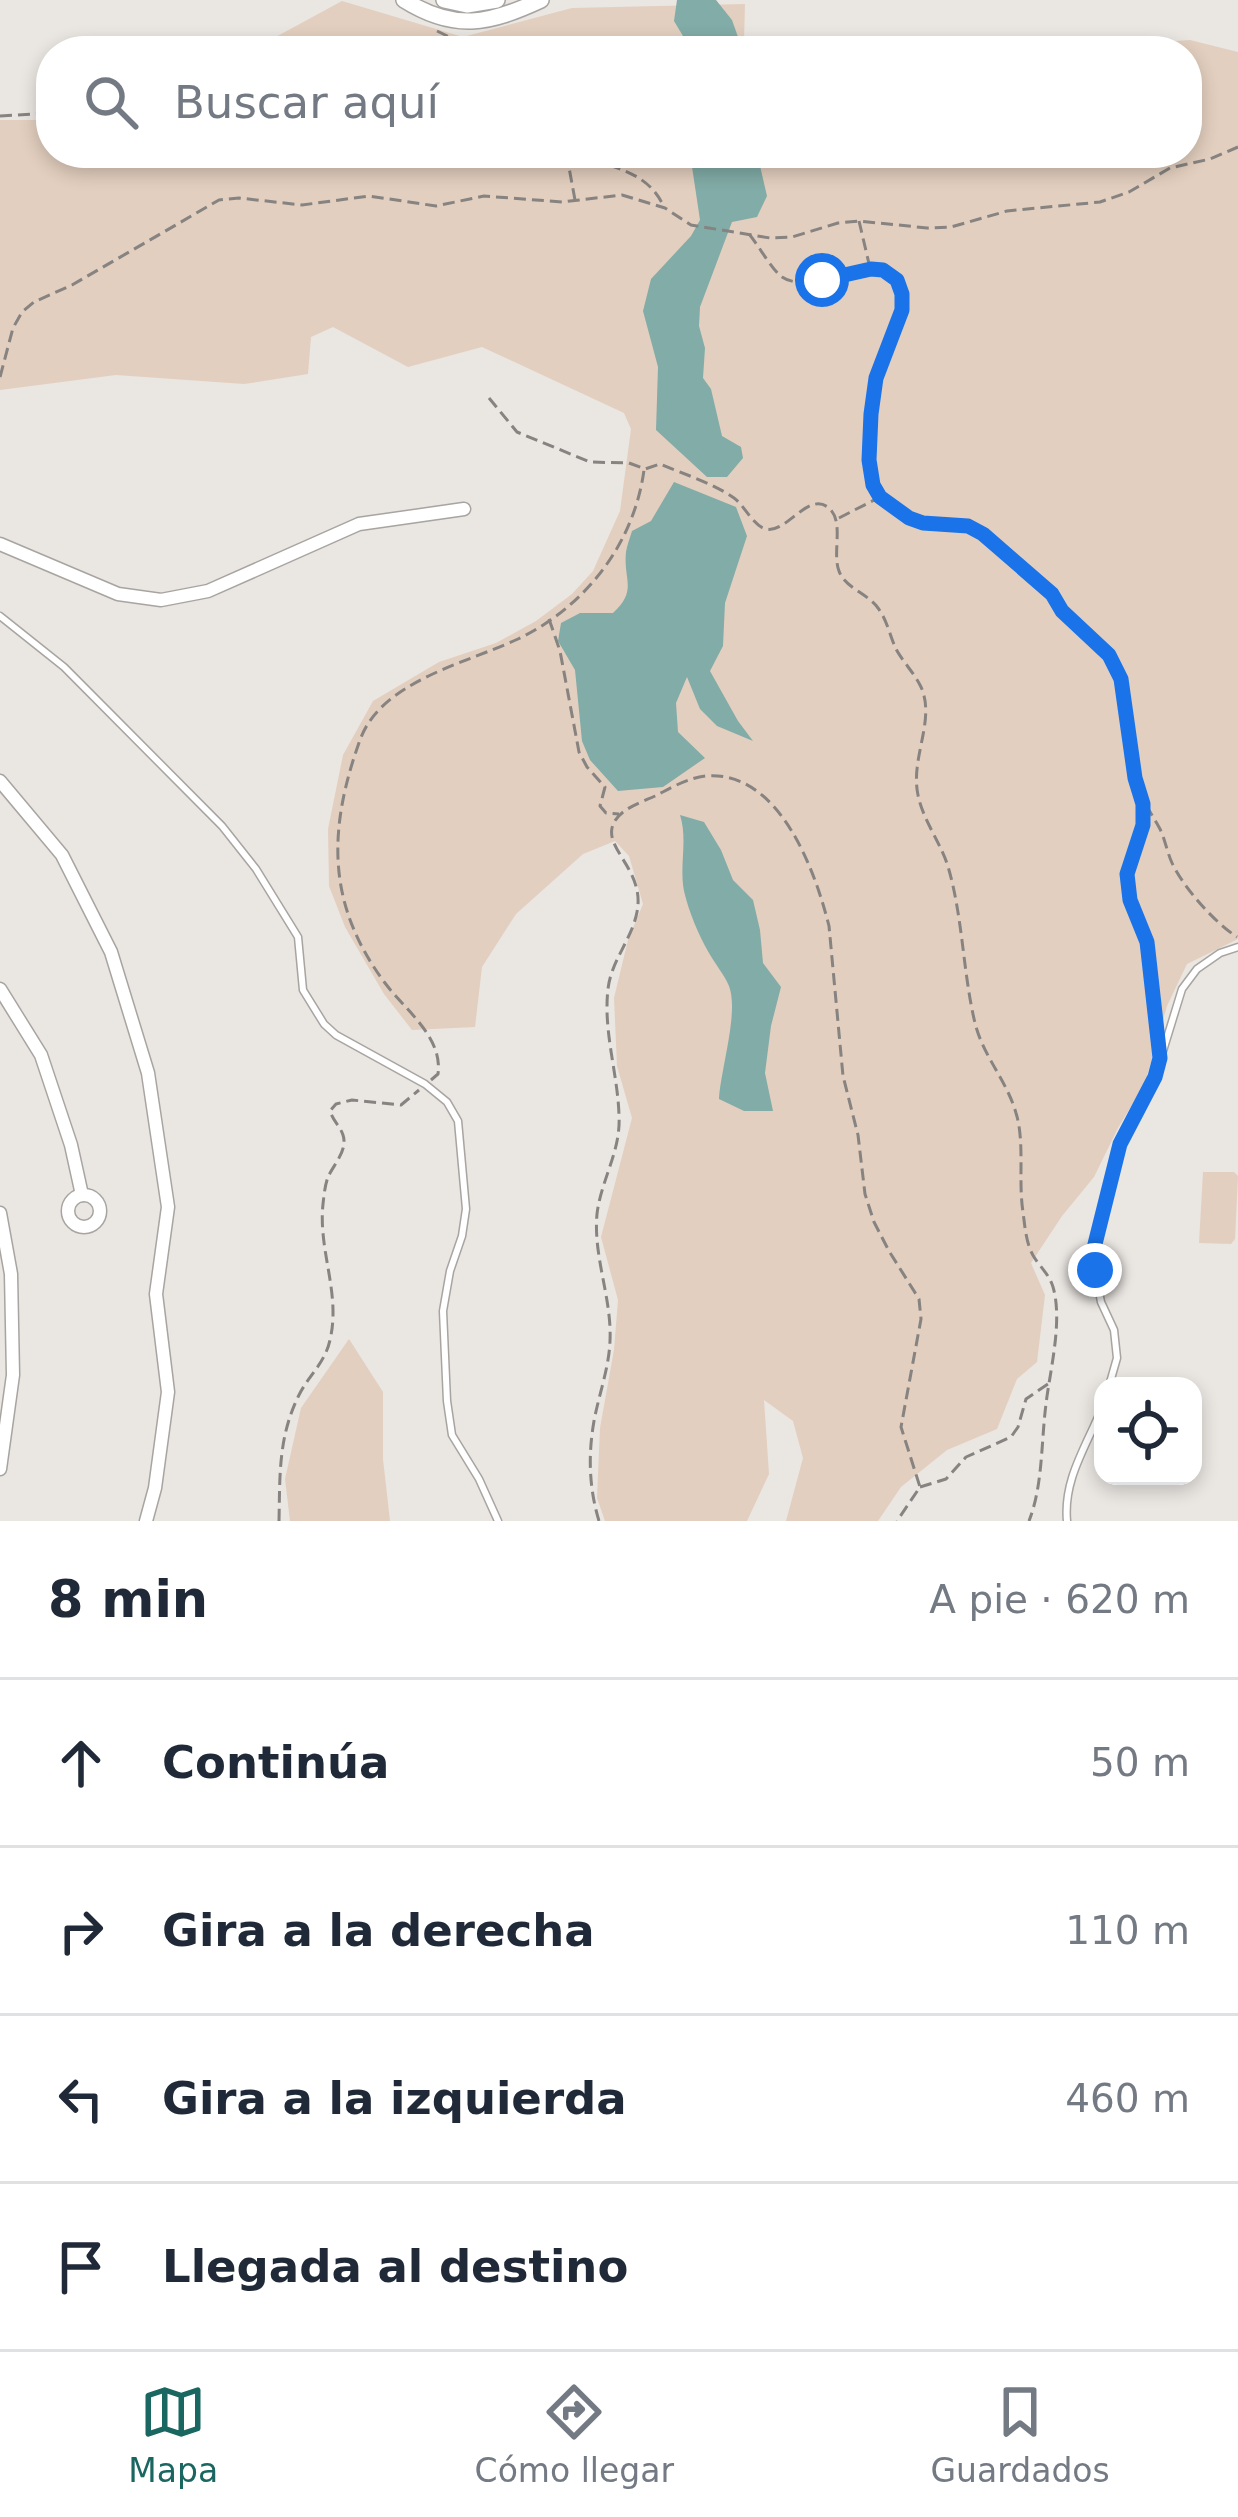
<!DOCTYPE html>
<html lang="es">
<head>
<meta charset="utf-8">
<style>
  body { margin:0; font-family:"DejaVu Sans",sans-serif; background:#f2f2f3; color:#1f2937 }
  .controls { position:absolute; right:36px; bottom:36px; display:grid; overflow:hidden; border-radius:24px; box-shadow:0 6px 18px #0003 }
  .controls button { width:108px; height:108px; display:grid; place-items:center; padding:0; border:0; border-bottom:3px solid #e0e1e3; background:#fff; color:#1f2937; font:60px sans-serif }
  .stop { position:absolute; width:36px; height:36px; margin:-27px; border:9px solid #1a73e8; border-radius:50%; background:#fff }
  .stop.end { background:#1a73e8; border-color:#fff; box-shadow:0 3px 12px #0008 }
  .list { margin:0; padding:0; list-style:none }
  h2 { display:flex; justify-content:space-between; align-items:center; height:156px; margin:0; padding:0 48px; font-size:51px }
  h2 small { font-size:39px; font-weight:400; color:#747a83 }
  .list li { display:grid; grid-template-columns:78px 1fr auto; gap:36px; align-items:center; box-sizing:border-box; height:168px; padding:0 48px; border-top:3px solid #e0e1e3 }
  .list b { display:block; font-size:45px; white-space:nowrap }
  .list em { font-size:39px; font-style:normal; color:#747a83 }
  .icon { flex:none; width:66px; height:66px; fill:none; stroke:currentColor; stroke-width:2; stroke-linecap:round; stroke-linejoin:round }
  .map { position:relative; flex:none; width:1238px; height:1521px; overflow:hidden }
  .search { position:absolute; background:#fff; box-shadow:0 6px 18px #0003; left:36px; right:36px; top:36px; height:132px; display:flex; align-items:center; gap:30px; box-sizing:border-box; padding:0 42px; border-radius:48px; color:#747a83; font-size:45px }
  .sheet { height:828px; background:#fff }
  nav { display:flex; justify-content:space-around; align-items:center; box-sizing:border-box; height:168px; border-top:3px solid #e0e1e3; background:#fff; font-size:33px; color:#747a83 }
  nav a { display:grid; justify-items:center; gap:6px }
  nav .on { color:#1a6660 }
  .map>svg:first-child { display:block }
</style>
</head>
<body>
<div class="map">
<svg width="1238" height="1521" viewBox="0 0 1238 1521">
  <rect width="100%" height="100%" fill="#eae6e2"/>
  <g fill="#e3cfbf">
    <polygon points="342,1 463,37 572,8 745,4 744,40 852,51 250,51"/>
    <polygon points="1190,40 1238,52 1238,939 1187,964 1167,1006 1145,1083 1118,1128 1094,1177 1062,1216 1031,1263 1045,1295 1037,1362 1017,1379 997,1429 947,1450 901,1487 878,1521 786,1521 803,1458 793,1421 764,1400 769,1474 747,1521 605,1521 597,1498 600,1428 614,1350 618,1300 601,1237 632,1118 617,1066 614,998 628,940 643,904 629,856 615,841 583,854 516,914 482,967 475,1027 412,1030 384,994 345,927 329,886 328,829 343,755 373,701 439,662 496,643 536,621 572,594 593,571 620,511 631,429 624,413 482,347 408,367 333,327 311,337 308,374 244,384 116,375 0,390 0,120 51,120 51,153 1187,153 1187,51 1031,51"/>
    <polygon points="1203,1172 1234,1172 1238,1176 1235,1239 1231,1244 1199,1243"/>
    <polygon points="349,1339 383,1392 383,1459 390,1521 290,1521 285,1479 301,1408"/>
  </g>
  <g fill="#82aca7">
    <polygon points="677,0 716,0 732,20 743,51 692,51 674,21"/>
    <polygon points="693,153 757,153 767,196 757,217 732,222 700,307 699,326 705,348 703,378 711,389 722,436 741,447 743,458 727,477 707,477 656,430 658,367 643,311 651,279 691,236 700,220 691,160"/>
    <path d="M674,482L736,507L747,536L725,603L723,646L710,671L738,721L753,741L717,726L700,709L687,677L676,703L678,732L705,758L663,787L618,791L590,760L582,741L575,670L558,641L561,623L580,613H613C638,590 623,580 626,552C627,545 630,538 632,531L651,521Z"/>
    <path d="M680,815L704,822L721,850L733,880L753,900L760,930L763,963L781,987L771,1026L765,1073L773,1111H744L719,1099C721,1068 739,1012 729,986C724,974 715,964 709,953C698,934 689,912 684,891C679,865 688,840 680,815Z"/>
  </g>
  <g fill="none" stroke-linecap="round" stroke-linejoin="round">
    <defs>
      <g id="service">
        <polyline points="0,616 64,667 222,826 256,869 298,937 303,990 324,1024 336,1035 425,1084 447,1102 458,1121 466,1209 462,1236 450,1271 443,1311 447,1401 452,1435 479,1479 498,1521"/>
        <polyline points="1109,1386 1117,1358 1114,1330 1101,1302 1095,1270 1095,1244 1120,1145 1155,1077 1182,989 1197,969 1220,953 1238,947"/>
        <path d="M1067,1521C1063,1478 1088,1444 1103,1405"/>
      </g>
      <g id="minor">
        <polyline points="0,544 118,594 161,600 208,591 359,524 464,509"/>
        <polyline points="0,781 62,855 111,952 148,1073 168,1207 156,1294 168,1392 155,1488 146,1521"/>
        <polyline points="0,989 41,1055 71,1145 82,1195"/>
        <circle cx="84" cy="1211" r="16"/>
        <polyline points="0,1213 11,1274 13,1375 0,1469"/>
      </g>
      <g id="tertiary">
        <path d="M404,0C455,32 489,24 541,0"/>
        <polyline points="444,0 467,5 497,0"/>
      </g>
    </defs>
    <use href="#service" stroke="#a8a4a1" stroke-width="9"/>
    <use href="#minor" stroke="#a8a4a1" stroke-width="15"/>
    <use href="#tertiary" stroke="#a8a4a1" stroke-width="18"/>
    <g stroke="#868381" stroke-width="3" stroke-dasharray="12 6" stroke-linecap="butt">
      <polyline points="437,31 478,51"/>
      <polyline points="496,51 529,45 542,51"/>
      <polyline points="0,116 51,113"/>
      <polyline points="570,153 568,162 575,200"/>
      <path d="M575,153C607,167 646,169 663,205"/>
      <polyline points="859,221 870,268"/>
      <path d="M749,234C759,246 772,270 782,277C812,297 870,251 895,278C920,306 883,352 876,380C869,408 864,463 875,489C893,531 939,516 971,528C987,533 1028,571 1042,584C1051,593 1056,603 1064,612C1084,636 1112,650 1122,681C1131,713 1127,748 1135,780C1140,799 1151,812 1160,829C1165,839 1167,852 1172,863C1184,888 1214,922 1237,937"/>
      <polyline points="0,377 13,328 22,312 34,302 72,285 219,200 239,198 302,205 369,196 436,206 484,196 562,202 622,195 665,208 691,225 770,238 792,237 838,223 859,221 927,228 951,227 1007,211 1100,202 1129,192 1170,168 1210,159 1238,147"/>
      <path d="M489,398L517,432L590,462L629,463L645,469L660,464C683,474 713,483 734,498C745,506 753,526 766,529C787,534 809,489 830,509C844,523 832,553 839,571C845,588 867,593 878,608C887,620 890,636 896,649C903,662 915,674 921,687C936,720 910,758 918,795C923,821 942,844 949,870C963,920 963,973 975,1023C983,1056 1007,1081 1016,1113C1025,1142 1018,1180 1023,1212C1025,1227 1026,1244 1034,1257C1040,1267 1049,1274 1053,1287C1063,1321 1050,1370 1046,1404C1041,1443 1043,1485 1029,1521"/>
      <polyline points="839,518 878,498"/>
      <polyline points="549,619 560,651 579,752 587,767 605,787 600,806 606,813 619,814"/>
      <polyline points="1143,809 1143,825 1127,874 1130,900 1147,942 1156,1039"/>
      <path d="M431,1080L438,1074C443,1037 406,1011 385,983C326,904 328,829 360,740C381,681 467,663 518,639C585,607 634,544 644,470"/>
      <polyline points="920,1487 946,1479 966,1457 1011,1437 1018,1427 1026,1399 1048,1384"/>
      <path d="M279,1521C280,1476 278,1437 299,1395C309,1375 325,1363 330,1340C341,1293 318,1251 323,1204C324,1195 325,1185 328,1177C334,1164 348,1150 343,1135C340,1126 333,1121 330,1111L336,1104L352,1100L401,1105L419,1090"/>
      <path d="M599,1521C589,1488 588,1455 594,1421C599,1394 609,1368 610,1341C612,1298 593,1257 597,1214C601,1180 621,1151 619,1116C618,1074 603,1032 608,989C611,961 632,939 637,912C645,872 607,851 612,828C616,810 640,803 655,796C671,788 687,778 706,776C779,770 815,870 829,926L843,1076L858,1135L865,1194L874,1222L889,1251L919,1299L921,1319L901,1427L920,1487L897,1521"/>
    </g>
    <use href="#service" stroke="#fff" stroke-width="6"/>
    <use href="#minor" stroke="#fff" stroke-width="12"/>
    <use href="#tertiary" stroke="#fff" stroke-width="15"/>
  </g>
  <g fill="none" stroke-linecap="round" stroke-linejoin="round">
    <polyline stroke="#1a73e8" stroke-width="15" points="822,280 871,269 883,270 897,280 902,294 902,310 876,378 871,414 869,460 873,485 880,497 909,518 923,523 968,526 983,534 1052,594 1062,611 1109,655 1121,679 1135,778 1143,804 1143,825 1127,874 1130,900 1147,942 1160,1058 1155,1077 1120,1144 1095,1244 1095,1270"/>
  </g>
</svg>
<div class="controls">
<button><svg class="icon" aria-label="locate" viewBox="0 0 24 24"><circle cx="12" cy="12" r="6"/><path d="M12 2v4M12 18v4M2 12h4M18 12h4"/></svg></button>
</div>
<div class="stop" style="left:822px;top:280px"></div>
<div class="stop end" style="left:1095px;top:1270px"></div>
<div class="search"><svg class="icon" aria-label="search" viewBox="0 0 24 24"><circle cx="10" cy="10" r="6"/><path d="M15 15l6 6"/></svg>Buscar aquí</div>
</div>
<section class="sheet">
<h2>8 min<small>A pie · 620 m</small></h2>
<ul class="list">
<li><svg class="icon" aria-label="ahead" viewBox="0 0 24 24"><path d="M12 20V5M6 11l6-6 6 6"/></svg><div><b>Continúa</b></div><em>50 m</em></li>
<li><svg class="icon" aria-label="right" viewBox="0 0 24 24"><path d="M7 20v-9h11M14 6l5 5-5 5"/></svg><div><b>Gira a la derecha</b></div><em>110 m</em></li>
<li><svg class="icon" aria-label="left" viewBox="0 0 24 24"><path d="M17 20v-9H6M10 6l-5 5 5 5"/></svg><div><b>Gira a la izquierda</b></div><em>460 m</em></li>
<li><svg class="icon" aria-label="arrive" viewBox="0 0 24 24"><path d="M6 21V4h12l-3 4 3 4H6"/></svg><div><b>Llegada al destino</b></div></li>
</ul>
</section>
<nav>
<a class="on"><svg class="icon" aria-label="map" viewBox="0 0 24 24"><path d="M3 6l6-2 6 2 6-2v14l-6 2-6-2-6 2zM9 4v14M15 6v14"/></svg>Mapa</a>
<a><svg class="icon" aria-label="directions" viewBox="0 0 24 24"><path d="M12 3l9 9-9 9-9-9zM9 14v-3h6M13 9l2 2-2 2"/></svg>Cómo llegar</a>
<a><svg class="icon" aria-label="saved" viewBox="0 0 24 24"><path d="M7 4h10v16l-5-4-5 4z"/></svg>Guardados</a>
</nav>
</body>
</html>
